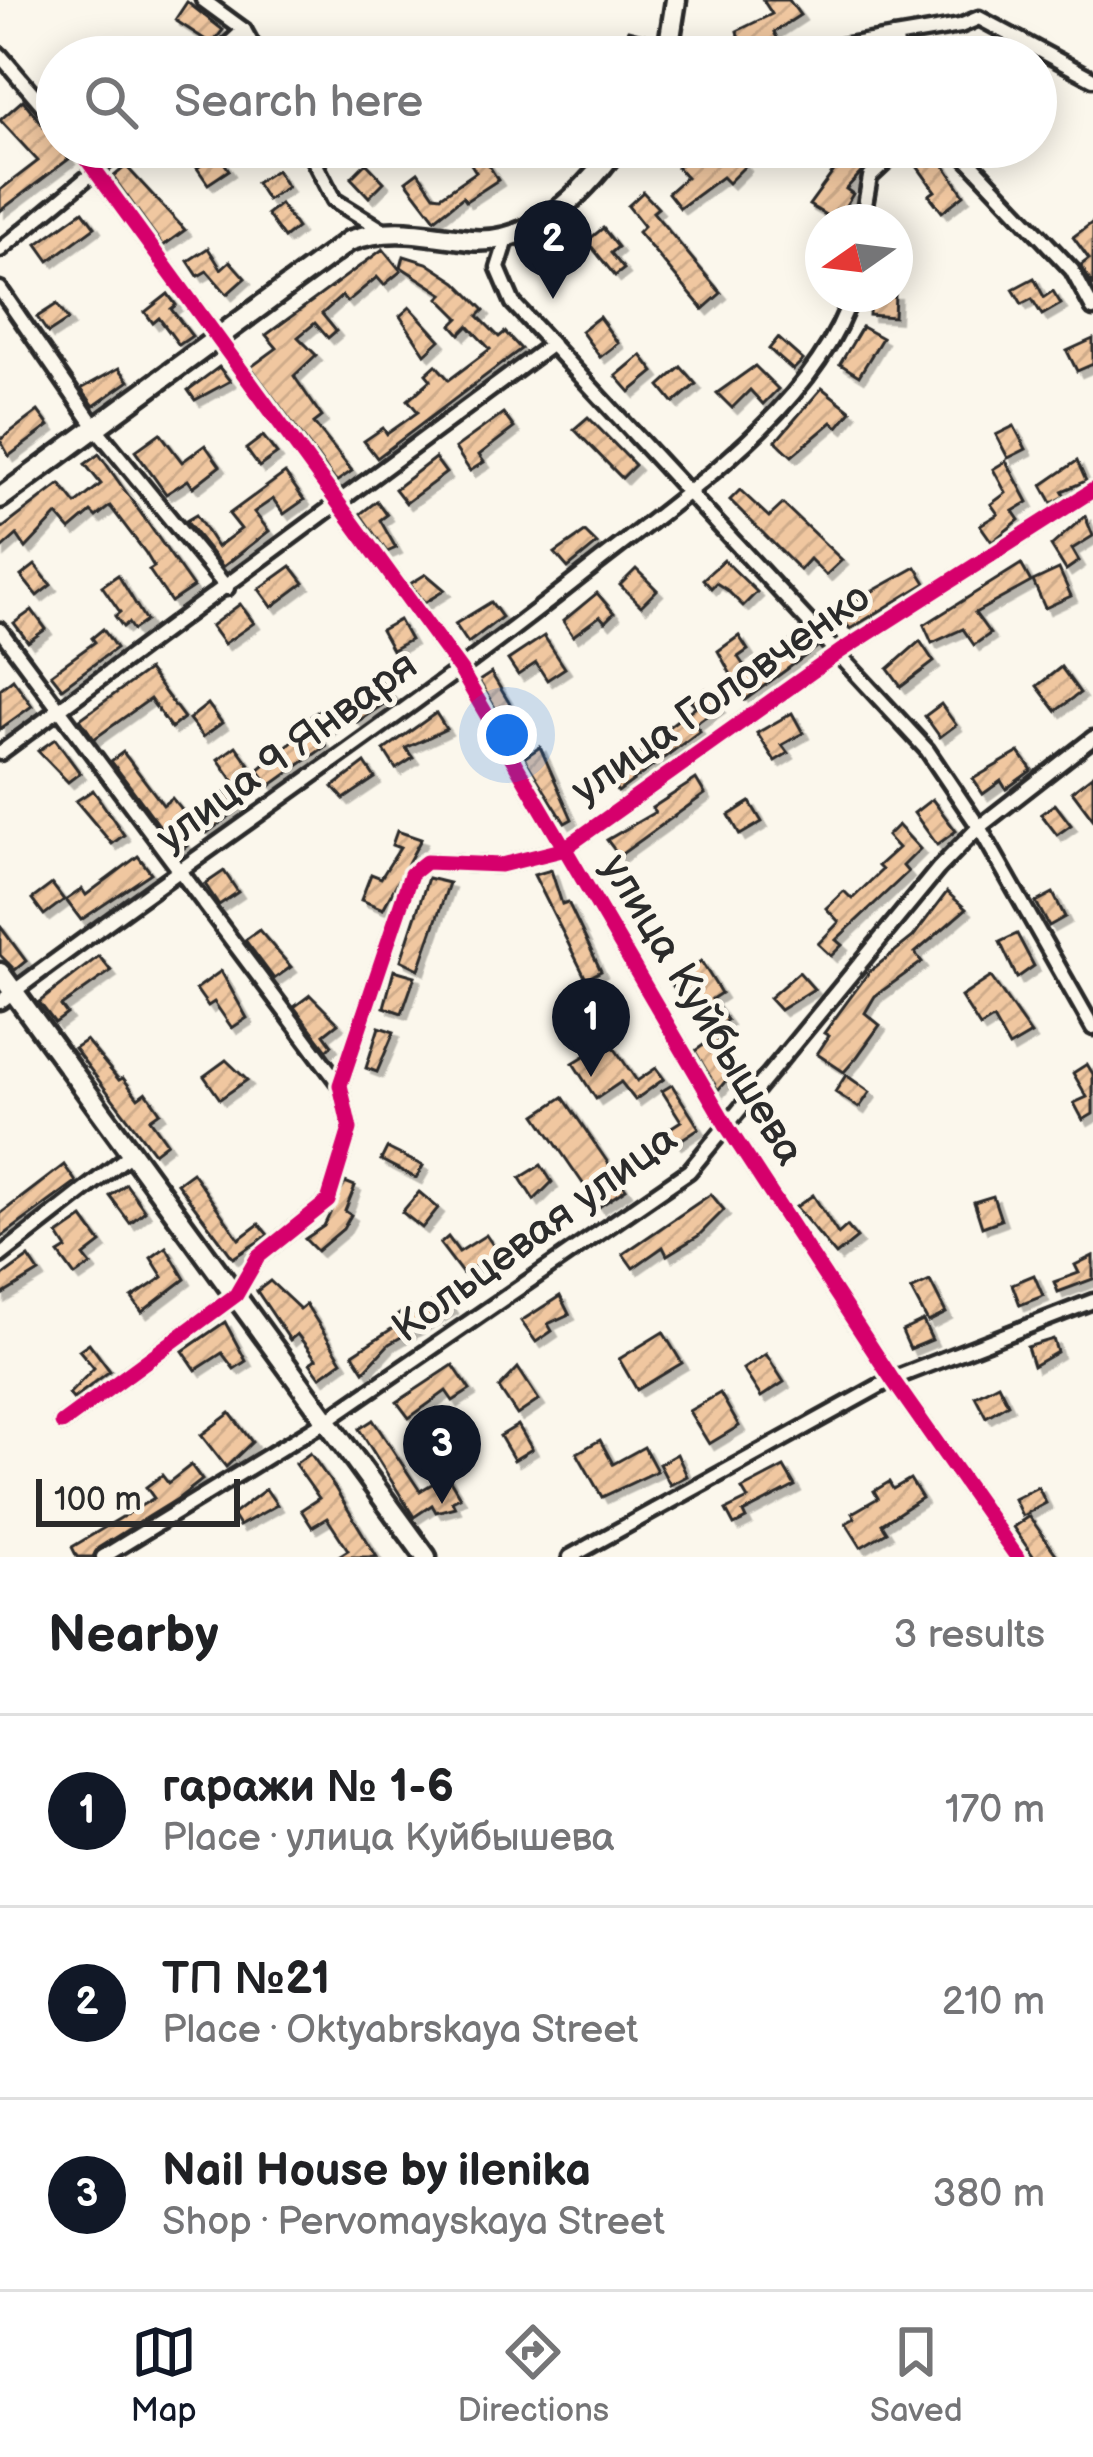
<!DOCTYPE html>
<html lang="en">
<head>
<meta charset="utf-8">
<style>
  body { margin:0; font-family:"Balsamiq Sans",sans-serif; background:#f2f2f2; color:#202124 }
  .compass { position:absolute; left:805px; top:204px; width:108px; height:108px; border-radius:50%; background:#fff; box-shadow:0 6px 30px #0003; rotate:256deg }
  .scale { position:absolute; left:36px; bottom:30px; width:204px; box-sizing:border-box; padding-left:12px; border:6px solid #2b2b2b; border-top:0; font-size:33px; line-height:42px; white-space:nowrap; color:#2b2b2b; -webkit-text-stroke:9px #fbf7ec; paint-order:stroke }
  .you { position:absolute; left:507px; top:735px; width:42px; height:42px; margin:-30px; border:9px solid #fff; border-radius:50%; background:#1a73e8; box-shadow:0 0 0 18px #1a73e833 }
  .badge { display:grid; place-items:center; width:78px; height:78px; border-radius:50%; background:#111827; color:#fff; font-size:39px; font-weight:700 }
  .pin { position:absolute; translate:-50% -99px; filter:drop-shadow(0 3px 6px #0008) }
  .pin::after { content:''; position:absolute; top:63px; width:42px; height:36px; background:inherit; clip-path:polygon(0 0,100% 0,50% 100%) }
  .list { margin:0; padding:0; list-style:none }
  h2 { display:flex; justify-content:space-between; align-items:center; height:156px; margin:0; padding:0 48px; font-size:51px }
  h2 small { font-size:39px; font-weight:400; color:#757577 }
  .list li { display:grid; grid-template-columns:78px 1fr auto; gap:36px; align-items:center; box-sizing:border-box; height:192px; padding:0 48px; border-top:3px solid #e0e0e0 }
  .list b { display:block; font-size:45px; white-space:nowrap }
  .list p { margin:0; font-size:39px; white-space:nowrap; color:#757577 }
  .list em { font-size:39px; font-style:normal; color:#757577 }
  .icon { flex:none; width:66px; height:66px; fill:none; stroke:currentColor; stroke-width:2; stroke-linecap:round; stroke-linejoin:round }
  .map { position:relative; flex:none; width:1093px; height:1557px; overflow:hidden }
  .search { position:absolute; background:#fff; box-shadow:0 6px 30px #0003; left:36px; right:36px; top:36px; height:132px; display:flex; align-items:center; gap:30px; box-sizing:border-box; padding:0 42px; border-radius:66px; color:#757577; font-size:45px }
  .sheet { height:732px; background:#fff }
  nav { display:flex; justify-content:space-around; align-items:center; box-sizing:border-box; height:168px; border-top:3px solid #e0e0e0; background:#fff; font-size:33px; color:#757577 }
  nav a { display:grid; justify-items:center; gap:6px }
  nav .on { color:#111827 }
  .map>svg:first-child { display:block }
</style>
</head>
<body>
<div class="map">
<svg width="1093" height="1557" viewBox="0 0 1093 1557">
  <defs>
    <pattern id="building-hatch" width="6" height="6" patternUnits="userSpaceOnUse" patternTransform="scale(3)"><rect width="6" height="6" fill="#f0c7a0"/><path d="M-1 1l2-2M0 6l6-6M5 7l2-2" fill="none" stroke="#ceab8a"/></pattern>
    <filter id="shadow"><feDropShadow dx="5.5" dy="5.5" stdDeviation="0" flood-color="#0004"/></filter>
  </defs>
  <rect width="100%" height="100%" fill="#fbf7ec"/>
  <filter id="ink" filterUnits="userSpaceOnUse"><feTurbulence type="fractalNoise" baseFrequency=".00833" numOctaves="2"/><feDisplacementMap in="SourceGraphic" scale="24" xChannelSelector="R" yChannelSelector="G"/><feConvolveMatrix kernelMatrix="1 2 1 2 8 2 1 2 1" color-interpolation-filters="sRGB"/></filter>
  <g filter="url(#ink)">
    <g fill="url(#building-hatch)" stroke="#2b2b2b" stroke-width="3" filter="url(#shadow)">
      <polygon points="763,0 789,0 800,15 774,32 781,45 759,57 743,57 737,31 772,14"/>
      <polygon points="187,2 223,30 212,44 175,20"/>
      <polygon points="628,30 644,34 638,53 612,57"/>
      <polygon points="23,100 69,159 0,211 0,190 38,161 0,120"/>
      <polygon points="698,147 729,147 745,166 728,183 722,177 680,208 668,193 686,177 677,167"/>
      <polygon points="933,148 964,195 942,212 929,195 935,191 914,162"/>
      <polygon points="849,150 867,166 846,189 853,194 841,213 836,210 831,218 809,205"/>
      <polygon points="481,153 498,180 466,201 463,197 435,219 406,181 418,172 434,195 441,196 476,172 469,161"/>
      <polygon points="218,154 229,170 208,184 197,168"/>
      <polygon points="366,163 384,182 369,197 351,178"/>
      <polygon points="126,166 185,230 163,246 113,177"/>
      <polygon points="276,170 287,187 267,200 256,183"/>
      <polygon points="643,192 658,208 653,212 721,293 703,309 638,232 644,226 628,206"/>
      <polygon points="280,204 297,228 284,238 267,214"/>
      <polygon points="83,211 95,227 49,261 37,244"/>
      <polygon points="1093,222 1093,287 1081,265 1089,259 1073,237"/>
      <polygon points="603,228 618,247 611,253 624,269 615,276 587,241"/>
      <polygon points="208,248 221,269 230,261 245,278 227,294 207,271 198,276 188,261"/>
      <polygon points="383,249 401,271 384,285 377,277 347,302 342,296 322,314 336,331 328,338 315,323 298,337 316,355 294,376 322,417 314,423 352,471 336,482 251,367 277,348 266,335"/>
      <polygon points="404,256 427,263 456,282 484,310 478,316 499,337 505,332 521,349 377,458 364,441 383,428 387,434 418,412 408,400 431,380 426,374 436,365 449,380 490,349 468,326 460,334 452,325 459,318 439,298 443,294 401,267"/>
      <polygon points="1034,278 1044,297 1053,291 1061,304 1042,315 1032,299 1022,304 1013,289"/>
      <polygon points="168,294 176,305 171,309 192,336 179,345 159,318 153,323 145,312"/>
      <polygon points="870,294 895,294 894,317 869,315"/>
      <polygon points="57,304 68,320 48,333 37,317"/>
      <polygon points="410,307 440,340 425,354 400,316"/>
      <polygon points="599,317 618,343 600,357 581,331"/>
      <polygon points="862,327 882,338 859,376 840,364"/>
      <polygon points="778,338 803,360 793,370 769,349"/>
      <polygon points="1093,339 1093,364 1077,371 1067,351"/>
      <polygon points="641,355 654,372 630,392 616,376"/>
      <polygon points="755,366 778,389 763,404 750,390 732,408 717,393"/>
      <polygon points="219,367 230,381 195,400 188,390"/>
      <polygon points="681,367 696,384 674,403 660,386"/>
      <polygon points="119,368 129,381 94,406 81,389"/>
      <polygon points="822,388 851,411 838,427 832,422 792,456 776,441"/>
      <polygon points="38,411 49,426 9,456 0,440"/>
      <polygon points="503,413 514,428 479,455 484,462 470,471 455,448"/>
      <polygon points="588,417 635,465 622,478 574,429"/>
      <polygon points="1014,426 1026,449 1008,458 996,435"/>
      <polygon points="160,433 182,462 205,445 220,466 193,487 188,480 166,494 135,451"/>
      <polygon points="263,436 277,454 259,467 246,449"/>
      <polygon points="99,454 193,587 171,602 149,570 154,567 145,552 110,506 96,517 91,512 70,530 57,515 26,548 17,535 0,550 0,530 60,484 76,504 101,484 85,464"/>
      <polygon points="435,458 446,473 406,503 395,489"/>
      <polygon points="1006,461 1028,502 1013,511 1019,520 992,542 980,525 998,514 991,504 1006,493 993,469"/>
      <polygon points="1077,461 1086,481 1062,491 1065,496 1052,503 1042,485"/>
      <polygon points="285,473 304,500 284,514 273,499 254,512 269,531 223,567 186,521 196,515 217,547 241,529 229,514"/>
      <polygon points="740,490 769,517 783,504 842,560 826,575 810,559 800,570 730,500"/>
      <polygon points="377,501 387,515 380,520 396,548 387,552 360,514"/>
      <polygon points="1085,516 1093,536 1072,549 1079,561 1066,570 1051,546"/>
      <polygon points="585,532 597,544 568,568 555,553"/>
      <polygon points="724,560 757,592 743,606 727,590 716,583 711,588 703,579"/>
      <polygon points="1021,564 1031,582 975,613 990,634 974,645 963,629 932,643 924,625"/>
      <polygon points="35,565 51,585 37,596 21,576"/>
      <polygon points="291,566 304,583 272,607 259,589"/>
      <polygon points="916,567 926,583 850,629 842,618 850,612 846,606"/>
      <polygon points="636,569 657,590 641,606 620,585"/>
      <polygon points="1059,569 1071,596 1045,608 1033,581"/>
      <polygon points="426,574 445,590 424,603 410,584"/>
      <polygon points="118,575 146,621 133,630 128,623 123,627 115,616 120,612 102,586"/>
      <polygon points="597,593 614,613 605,622 600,616 573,636 563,621"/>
      <polygon points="491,602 502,617 468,643 455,624"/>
      <polygon points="240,604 254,623 224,644 211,626"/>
      <polygon points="32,610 46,629 28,642 14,623"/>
      <polygon points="399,620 410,640 392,650 381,630"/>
      <polygon points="103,629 116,648 62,688 51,674 95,642 92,638"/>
      <polygon points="801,631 816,648 745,700 718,651 739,636 748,650 738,657 751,676 791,647 788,643"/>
      <polygon points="544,636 565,668 547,680 536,663 518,675 508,660"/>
      <polygon points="920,641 934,662 901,687 888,669"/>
      <polygon points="1061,667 1080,693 1056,711 1037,686"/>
      <polygon points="148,670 184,718 171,728 150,699 94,739 80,719"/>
      <polygon points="491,673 516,714 503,721 479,681"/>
      <polygon points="13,679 32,706 0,729 0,689"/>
      <polygon points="381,682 393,698 357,722 345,706"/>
      <polygon points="706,689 719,707 695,724 700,731 618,792 603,772 618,761 622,766 650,746 647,743 696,706 691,701"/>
      <polygon points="208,704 222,723 203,737 189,719"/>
      <polygon points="941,704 956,725 940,737 925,716"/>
      <polygon points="325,706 337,723 319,736 326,746 270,786 258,770 314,723 310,717"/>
      <polygon points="436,713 446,729 406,748 413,758 396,769 384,750"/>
      <polygon points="792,713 803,733 782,745 788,753 775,761 757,733"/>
      <polygon points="55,739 80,773 68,782 38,751"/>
      <polygon points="236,746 253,770 235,783 218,759"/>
      <polygon points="540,747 572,819 565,823 524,758"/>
      <polygon points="123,752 163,805 172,798 185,814 172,824 187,846 179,852 111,761"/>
      <polygon points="1019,752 1032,770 1006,789 1001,781 983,794 973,779"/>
      <polygon points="365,763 375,778 344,799 333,787"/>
      <polygon points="1093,775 1093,819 1072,791"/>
      <polygon points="696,779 705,794 619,856 607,840 655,812 652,808"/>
      <polygon points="93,790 124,835 112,844 76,801"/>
      <polygon points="226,792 239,809 207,833 192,814"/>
      <polygon points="932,799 956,831 937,845 914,813"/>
      <polygon points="750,802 762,822 740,835 729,815"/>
      <polygon points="1055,804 1071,825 1057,835 1041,814"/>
      <polygon points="898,825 920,849 903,866 908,872 836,940 842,945 831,956 818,944 839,922 826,908 844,891 852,899 882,870 878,866 898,848 887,836"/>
      <polygon points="397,831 421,839 383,909 361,900 371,874 381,878 400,848 392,845"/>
      <polygon points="138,856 151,873 81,920 66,900 82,889 86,895"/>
      <polygon points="551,870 562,904 568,902 601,971 586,979 534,875"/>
      <polygon points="224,871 238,892 219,905 205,884"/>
      <polygon points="428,878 449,883 419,969 401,960"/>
      <polygon points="52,884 64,900 44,915 32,899"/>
      <polygon points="947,892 966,909 915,953 922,962 875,996 865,1013 880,1025 857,1057 844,1072 817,1054 829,1036 824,1033 869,972 913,937"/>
      <polygon points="1053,893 1065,917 1049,926 1036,902"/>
      <polygon points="0,926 26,961 15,970 0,955"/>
      <polygon points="259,930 291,967 274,979 245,940"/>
      <polygon points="1017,934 1034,966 1017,978 1000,942"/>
      <polygon points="99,956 111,971 61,1006 67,1014 55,1023 39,1002"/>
      <polygon points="701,961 721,993 712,999 727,1020 709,1033 669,981"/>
      <polygon points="394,970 415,976 402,1013 384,1007"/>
      <polygon points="221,971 247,1018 232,1028 214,1002 208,1006 196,989"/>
      <polygon points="799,972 814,989 780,1010 769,998"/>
      <polygon points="991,977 1031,1034 1009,1047 993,1019 980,1027 961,997"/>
      <polygon points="310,995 338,1023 324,1034 332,1045 327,1050 294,1007"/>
      <polygon points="379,1027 394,1032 377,1072 366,1068"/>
      <polygon points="715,1037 735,1070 718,1090 695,1051"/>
      <polygon points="86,1040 119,1080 123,1078 138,1098 146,1092 160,1112 150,1119 167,1143 154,1153 74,1048"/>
      <polygon points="613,1046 637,1081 656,1068 664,1079 635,1100 621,1082 596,1099 573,1063 586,1055 590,1062"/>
      <polygon points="226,1060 247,1080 220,1099 204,1076"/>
      <polygon points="1087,1064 1093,1074 1093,1114 1083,1120 1074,1103 1087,1097 1073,1073"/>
      <polygon points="846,1075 870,1092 859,1108 835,1092"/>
      <polygon points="672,1085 699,1128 676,1143 667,1130 681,1121 662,1091"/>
      <polygon points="563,1097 626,1189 599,1207 536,1115"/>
      <polygon points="387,1148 423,1166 416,1178 381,1160"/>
      <polygon points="64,1165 76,1182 0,1238 0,1214"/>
      <polygon points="541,1165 552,1182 534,1200 520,1178"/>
      <polygon points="192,1172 239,1239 259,1224 268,1235 233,1258 177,1183"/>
      <polygon points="345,1182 355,1186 345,1211 351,1215 343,1229 317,1251 305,1239 324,1226"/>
      <polygon points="126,1184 145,1211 130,1223 110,1196"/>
      <polygon points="419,1192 438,1208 422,1228 402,1212"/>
      <polygon points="711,1194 724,1210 698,1236 667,1255 663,1247 633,1268 623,1254"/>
      <polygon points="813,1195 838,1234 847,1226 857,1238 836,1255 796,1207"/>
      <polygon points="993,1196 1001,1220 982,1227 974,1202"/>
      <polygon points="83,1218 101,1243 84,1256 91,1265 75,1276 59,1254 67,1249 58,1235"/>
      <polygon points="486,1235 499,1254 462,1273 440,1244 448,1237 459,1252"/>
      <polygon points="166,1247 185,1279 142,1312 132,1298 163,1277 151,1258"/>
      <polygon points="1093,1256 1093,1279 1058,1292 1054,1282 1079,1273 1075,1265"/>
      <polygon points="29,1257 39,1272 0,1296 0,1278"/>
      <polygon points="1034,1275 1043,1296 1020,1305 1012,1284"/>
      <polygon points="270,1281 300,1309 306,1304 342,1361 320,1377 310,1363 316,1359 297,1334 290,1340 257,1291"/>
      <polygon points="930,1281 946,1313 928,1322 911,1290"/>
      <polygon points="443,1294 452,1308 389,1344 364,1371 353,1354 396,1326 392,1319 409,1308 414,1315"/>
      <polygon points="560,1296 569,1314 548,1324 552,1331 536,1342 521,1321"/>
      <polygon points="923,1321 932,1340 910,1349 902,1331"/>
      <polygon points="225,1322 246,1361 234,1369 222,1353 196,1370 183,1351"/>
      <polygon points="663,1332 682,1363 637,1390 619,1359"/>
      <polygon points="1053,1339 1057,1352 1033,1366 1027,1347"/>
      <polygon points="89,1343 110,1371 73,1399 69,1394 94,1368 79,1350"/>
      <polygon points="766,1354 784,1382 761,1397 743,1369"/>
      <polygon points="453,1365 470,1390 453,1401 446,1391 409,1418 397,1402"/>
      <polygon points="518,1368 539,1400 517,1415 499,1388"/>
      <polygon points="998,1384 1008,1404 986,1417 975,1396"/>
      <polygon points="720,1393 739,1426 709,1444 689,1411"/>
      <polygon points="230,1413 252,1442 226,1467 201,1435"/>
      <polygon points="373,1420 420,1491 447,1475 460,1497 452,1501 455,1507 436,1512 432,1505 414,1517 359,1429"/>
      <polygon points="518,1425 532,1449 514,1460 500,1436"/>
      <polygon points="600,1440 613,1464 644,1447 657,1471 602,1497 577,1453"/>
      <polygon points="310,1453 335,1488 377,1557 337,1557 348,1550 327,1518 312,1527 301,1510 319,1498 295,1464"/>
      <polygon points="677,1454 687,1476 670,1485 659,1464"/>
      <polygon points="191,1465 202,1480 179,1498 98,1548 93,1557 77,1557 72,1547 154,1498 146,1487 162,1475 168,1483"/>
      <polygon points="784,1467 795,1486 743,1513 746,1519 734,1525 726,1510 748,1499 742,1489"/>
      <polygon points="910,1479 922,1498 882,1524 887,1532 861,1547 846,1523 855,1518 852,1513 878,1498 874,1491 889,1482 893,1489"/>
      <polygon points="1038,1487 1046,1503 1022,1516 1014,1499"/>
      <polygon points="266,1489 277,1505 239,1526 232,1515"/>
      <polygon points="1029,1516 1058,1557 1034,1557 1013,1527"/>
    </g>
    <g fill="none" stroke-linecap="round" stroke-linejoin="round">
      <defs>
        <g id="minor">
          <polyline points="203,0 244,30 259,57"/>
          <polyline points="893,37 903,57"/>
          <polyline points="0,55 57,122"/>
          <polyline points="215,57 244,30"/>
          <polyline points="775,57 960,26 979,18 1093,79"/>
          <polyline points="78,147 461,671 728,1128 892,1379 1017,1557"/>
          <polyline points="307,147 334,200 381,229"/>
          <polyline points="956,147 1072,270 1093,309"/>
          <polyline points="862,222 870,177 902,147"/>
          <polyline points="508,236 498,268 513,303 927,750 979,827 1093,1028"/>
          <polyline points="0,250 124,147"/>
          <polyline points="0,289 95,427 227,588"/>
          <polyline points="0,630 340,1085"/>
          <polyline points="0,753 552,344"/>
          <path d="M0,1002C193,856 396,723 586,572C677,500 816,408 852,294"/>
          <polyline points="0,1256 132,1153"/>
          <polyline points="62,1423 236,1295 258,1257 328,1201 350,1129 340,1085 411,874 426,862 501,865 562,850 841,651 1093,490"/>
          <polyline points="103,1557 327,1420 689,1171 938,869 979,827 1093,738"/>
          <polyline points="570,1557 892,1379 1093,1301"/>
        </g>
        <g id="secondary">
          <polyline points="667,57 676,0"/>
          <path d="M0,498L349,241C393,225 425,235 470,240C532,246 584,192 617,147"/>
          <polyline points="0,973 426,1557"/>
        </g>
      </defs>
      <use href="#minor" stroke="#2b2b2b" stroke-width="21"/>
      <use href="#secondary" stroke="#2b2b2b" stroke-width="27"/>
      <use href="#minor" stroke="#fbf7ec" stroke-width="12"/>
      <use href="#secondary" stroke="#fbf7ec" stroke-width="18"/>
      <defs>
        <g id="cycleway">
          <polyline points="78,147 461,671 728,1128 892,1379 1017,1557"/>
          <polyline points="62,1423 236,1295 258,1257 328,1201 350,1129 340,1085 411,874 426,862 501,865 562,850 841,651 1093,490"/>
        </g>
      </defs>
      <use href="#cycleway" stroke="#fbf7ec" stroke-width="22"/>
      <use href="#cycleway" stroke="#d6006c" stroke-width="15"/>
    </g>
  </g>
  <g text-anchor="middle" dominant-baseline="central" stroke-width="10" stroke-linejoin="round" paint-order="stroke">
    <g font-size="42" fill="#2b2b2b" stroke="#fbf7ec">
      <text transform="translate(721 694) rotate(-35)">улица Головченко</text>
      <text transform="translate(287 752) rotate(-36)">улица 9 Января</text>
      <text transform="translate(702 1010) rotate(59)">улица Куйбышева</text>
      <text transform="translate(535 1234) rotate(-36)">Кольцевая улица</text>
    </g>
  </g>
</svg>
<svg class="compass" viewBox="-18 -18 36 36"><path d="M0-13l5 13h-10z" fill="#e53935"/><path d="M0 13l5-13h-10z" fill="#757577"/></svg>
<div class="scale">100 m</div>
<div class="you"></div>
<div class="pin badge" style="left:591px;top:1077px">1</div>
<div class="pin badge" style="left:553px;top:299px">2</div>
<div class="pin badge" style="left:442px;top:1504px">3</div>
<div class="search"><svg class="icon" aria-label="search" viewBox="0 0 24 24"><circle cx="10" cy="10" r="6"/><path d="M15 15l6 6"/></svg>Search here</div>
</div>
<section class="sheet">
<h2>Nearby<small>3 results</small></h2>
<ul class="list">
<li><span class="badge">1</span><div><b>гаражи № 1-6</b><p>Place · улица Куйбышева</p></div><em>170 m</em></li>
<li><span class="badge">2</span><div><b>ТП №21</b><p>Place · Oktyabrskaya Street</p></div><em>210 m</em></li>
<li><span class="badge">3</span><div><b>Nail House by ilenika</b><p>Shop · Pervomayskaya Street</p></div><em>380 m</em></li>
</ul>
</section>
<nav>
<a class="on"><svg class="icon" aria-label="map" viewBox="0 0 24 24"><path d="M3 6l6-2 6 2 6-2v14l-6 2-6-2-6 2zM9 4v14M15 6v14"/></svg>Map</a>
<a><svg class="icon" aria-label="directions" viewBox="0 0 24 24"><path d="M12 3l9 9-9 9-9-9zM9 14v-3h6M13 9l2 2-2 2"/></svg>Directions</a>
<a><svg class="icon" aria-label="saved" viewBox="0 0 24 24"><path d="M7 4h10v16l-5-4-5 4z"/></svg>Saved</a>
</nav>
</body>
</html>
